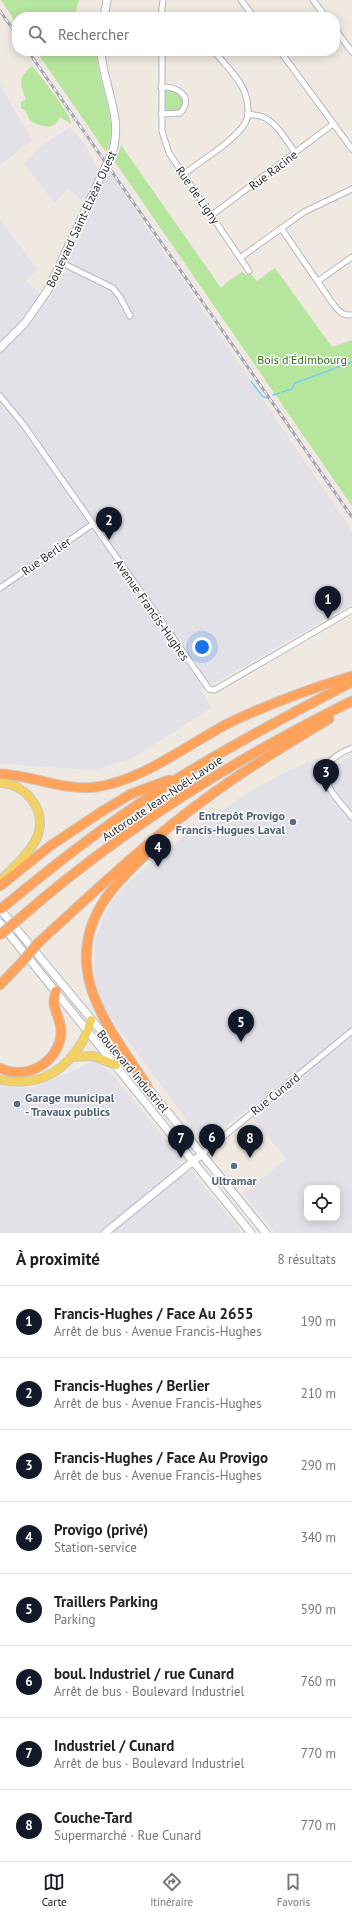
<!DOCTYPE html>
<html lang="fr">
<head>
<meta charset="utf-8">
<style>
  body { margin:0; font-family:"PT Sans",sans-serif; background:#f2f2f2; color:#222 }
  .controls { position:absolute; right:12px; bottom:12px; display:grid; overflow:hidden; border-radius:8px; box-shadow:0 2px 10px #0003 }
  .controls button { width:36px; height:36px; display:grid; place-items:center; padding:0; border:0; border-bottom:1px solid #e0e0e0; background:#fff; color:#222; font:20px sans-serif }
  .you { position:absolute; left:202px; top:647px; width:14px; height:14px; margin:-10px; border:3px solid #fff; border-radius:50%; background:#1a73e8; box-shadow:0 0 0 6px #1a73e833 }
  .badge { display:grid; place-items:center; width:26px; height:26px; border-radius:50%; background:#111827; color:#fff; font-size:13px; font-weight:700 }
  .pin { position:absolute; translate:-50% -33px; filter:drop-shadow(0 1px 2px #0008) }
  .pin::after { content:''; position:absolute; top:21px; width:14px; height:12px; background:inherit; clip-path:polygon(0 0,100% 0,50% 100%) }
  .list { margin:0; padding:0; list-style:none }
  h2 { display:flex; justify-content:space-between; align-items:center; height:52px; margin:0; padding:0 16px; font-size:17px }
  h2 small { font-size:13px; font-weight:400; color:#767676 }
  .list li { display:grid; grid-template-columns:26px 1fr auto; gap:12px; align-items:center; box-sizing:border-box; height:72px; padding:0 16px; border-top:1px solid #e0e0e0 }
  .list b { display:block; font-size:15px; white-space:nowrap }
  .list p { margin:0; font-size:13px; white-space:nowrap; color:#767676 }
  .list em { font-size:13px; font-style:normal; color:#767676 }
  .icon { flex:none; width:22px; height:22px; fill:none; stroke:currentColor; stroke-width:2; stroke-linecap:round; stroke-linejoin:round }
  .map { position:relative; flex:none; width:352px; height:1233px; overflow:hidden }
  .search { position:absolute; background:#fff; box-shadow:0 2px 10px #0003; left:12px; right:12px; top:12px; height:44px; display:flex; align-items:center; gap:10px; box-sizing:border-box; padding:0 14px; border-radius:16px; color:#767676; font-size:15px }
  .sheet { height:628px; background:#fff }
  nav { display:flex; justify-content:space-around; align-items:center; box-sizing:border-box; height:56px; border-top:1px solid #e0e0e0; background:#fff; font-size:11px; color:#767676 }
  nav a { display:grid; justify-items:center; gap:2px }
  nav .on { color:#111827 }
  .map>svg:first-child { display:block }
</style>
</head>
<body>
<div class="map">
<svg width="352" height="1233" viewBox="0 0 352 1233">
  <rect width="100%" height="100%" fill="#efe9e1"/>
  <g fill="#e3e1e8" fill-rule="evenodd">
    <polygon points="0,85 32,140 0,165"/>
    <polygon points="70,127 86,146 97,168 101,171 85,203 68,188 55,203 24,164 40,147"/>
    <polygon points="106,167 352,531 352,604 215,683 209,683 201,689 211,708 133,758 94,770 0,764 0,219 37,269 26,281 48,301 65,272 72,273 75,264 70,257 93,209"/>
    <path d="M352,755V1233H276L243,1194L286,1159L246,1110L205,1141L202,1140L108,1014L99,996L95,980V942L103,918L113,899L131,880L177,841L252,790L289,770L316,759H320L337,764ZM307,1188H337V1218H307Z"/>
    <polygon points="94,1061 109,1071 179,1156 180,1161 179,1165 187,1174 192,1172 242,1233 0,1233 0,1087 33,1088"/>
  </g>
  <g fill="#b6e59e">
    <polygon points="1,0 79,0 75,14 77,17 17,17 17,24"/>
    <path d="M36,51H96C98,79 111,106 112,134C112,140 108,147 106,152Z"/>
    <path d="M32,66C39,74 73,117 71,124L60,117L56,124L50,127C45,126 35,125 31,121C26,116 28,111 21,108V102L26,99C20,85 18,77 32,66Z"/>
    <path d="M165,89C175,91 179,93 184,102C180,111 174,114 165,111L163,91Z"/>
    <polygon points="121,145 221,288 226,283 242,272 246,275 250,273 257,281 275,268 332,347 352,340 352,506 115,162"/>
  </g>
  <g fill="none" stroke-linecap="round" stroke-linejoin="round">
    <g stroke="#75cff0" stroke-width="1.5">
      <polyline points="251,381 263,397 268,398"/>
      <polyline points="282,392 292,389 295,383 352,362"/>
      <polyline points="273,395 279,393"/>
    </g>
    <defs>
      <g id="street">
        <polyline points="241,0 254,17"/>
        <polyline points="313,0 326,17"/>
        <polyline points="161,17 163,0"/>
        <polyline points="335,29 352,52"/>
        <polyline points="162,51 162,131 169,153 249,271"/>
        <polyline points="280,51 352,149"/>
        <path d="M161,87C177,86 195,97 180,113L161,114"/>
        <path d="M247,114C252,115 259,115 263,117C276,122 288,142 295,153"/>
        <path d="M184,174C199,162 236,140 245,123C250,116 248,101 245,93C239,77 224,64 214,51"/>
        <polyline points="212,215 333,124"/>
        <path d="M281,228L333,304C339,311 342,316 352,315"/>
        <polyline points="240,258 304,212 352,189"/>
        <polyline points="62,263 113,288 120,297 130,316"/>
        <polyline points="318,281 352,257"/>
        <polyline points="0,396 23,424 209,689 214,690 218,688 352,610"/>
        <polyline points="0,588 93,524"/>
        <path d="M352,748C304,767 330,790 352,817"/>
        <polyline points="202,1154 352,1031"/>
      </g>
      <g id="secondary">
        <polyline points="104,17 107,0"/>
        <path d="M0,348L25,323L48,290L112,153C124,118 103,86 101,51"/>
        <polyline points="0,909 131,1067"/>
        <polyline points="0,923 251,1233"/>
        <polyline points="144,1083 266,1233"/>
        <polyline points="105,1233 202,1154"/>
      </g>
      <g id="primary">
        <path d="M0,783C13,783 24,790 32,800C56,833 21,860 0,881"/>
        <polyline points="71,1057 93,1056 116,1065"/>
        <path d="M0,1080C12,1082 23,1083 34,1080C62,1075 84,1047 91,1020"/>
      </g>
      <g id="highway">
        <path d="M0,774C33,775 62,791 96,787C141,781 187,745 227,724C268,704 309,689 352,676"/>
        <path d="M144,856C129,871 113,886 102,904C60,973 111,1029 147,1086"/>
        <polyline points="0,886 50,846 101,812 131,794 169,780"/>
        <path d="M7,904C60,860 116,817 175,780C232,745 292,713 352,682"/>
        <path d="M19,919C119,831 233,760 352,701"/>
        <path d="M38,943C92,894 145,843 204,800C244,770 286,745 329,719"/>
        <polyline points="0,985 22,962"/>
        <path d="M0,1068C26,1081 58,1063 61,1034C62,1023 56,1015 54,1004C54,1000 55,995 56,991"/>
      </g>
    </defs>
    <use href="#street" stroke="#b4b7c1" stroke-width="7"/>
    <use href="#secondary" stroke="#b4b7c1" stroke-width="9"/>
    <use href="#primary" stroke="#c9c9c9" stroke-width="10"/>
    <use href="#highway" stroke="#c9c9c9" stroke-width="11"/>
    <use href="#street" stroke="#fff" stroke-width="5"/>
    <use href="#secondary" stroke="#fff" stroke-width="7"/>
    <use href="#primary" stroke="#f2d163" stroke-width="8"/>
    <use href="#highway" stroke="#ffa35c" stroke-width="9"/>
    <defs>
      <g id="rail">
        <polyline points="0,11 17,35"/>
        <polyline points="28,51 352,517"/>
      </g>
    </defs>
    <use href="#rail" stroke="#a3a6b8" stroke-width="3"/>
    <use href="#rail" stroke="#fff" stroke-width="1.5" stroke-dasharray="4.5" stroke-linecap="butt"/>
    <defs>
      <g id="highway-bridge">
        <polyline points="0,909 7,904"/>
        <polyline points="0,935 19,919"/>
        <polyline points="22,962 38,943"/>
      </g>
    </defs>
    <use href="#highway-bridge" stroke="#c9c9c9" stroke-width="11" stroke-linecap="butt"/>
    <use href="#highway-bridge" stroke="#ffa35c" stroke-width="9"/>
  </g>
  <g fill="#5c6f8a" stroke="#fff" stroke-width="1.5">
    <circle cx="293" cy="822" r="4"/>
    <circle cx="17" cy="1104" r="4"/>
    <circle cx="234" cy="1166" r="4"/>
  </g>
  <g text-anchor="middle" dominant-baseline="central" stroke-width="3" stroke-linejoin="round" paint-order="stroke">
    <g font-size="12" fill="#2e2e2e" stroke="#fff">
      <text transform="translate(273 170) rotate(-37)">Rue Racine</text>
      <text transform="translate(198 195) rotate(55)">Rue de Ligny</text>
      <text transform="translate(81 219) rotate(-65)">Boulevard Saint-Elzéar Ouest</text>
      <text transform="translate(46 556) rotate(-35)">Rue Berlier</text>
      <text transform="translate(152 610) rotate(55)">Avenue Francis-Hughes</text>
      <text transform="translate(162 798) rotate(-34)">Autoroute Jean-Noël-Lavoie</text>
      <text transform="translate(133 1071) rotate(50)">Boulevard Industriel</text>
      <text transform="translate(275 1094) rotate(-39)">Rue Cunard</text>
    </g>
    <g font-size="12" fill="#2c6e1b" stroke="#fff">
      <text x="302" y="359">Bois d'Édimbourg</text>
    </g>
    <g font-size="12" font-weight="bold" fill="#4e5e75" stroke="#fff" text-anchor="end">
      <text x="285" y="815">Entrepôt Provigo<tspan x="285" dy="14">Francis-Hugues Laval</tspan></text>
      <text x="25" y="1097" text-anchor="start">Garage municipal<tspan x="25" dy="14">- Travaux publics</tspan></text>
      <text x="234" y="1180" text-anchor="middle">Ultramar</text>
    </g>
  </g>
</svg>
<div class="controls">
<button><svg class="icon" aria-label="locate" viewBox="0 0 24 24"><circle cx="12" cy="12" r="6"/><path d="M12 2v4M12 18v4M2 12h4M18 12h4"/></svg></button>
</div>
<div class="you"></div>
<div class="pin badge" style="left:328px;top:619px">1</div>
<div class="pin badge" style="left:109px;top:540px">2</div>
<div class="pin badge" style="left:326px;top:792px">3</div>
<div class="pin badge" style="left:158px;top:867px">4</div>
<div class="pin badge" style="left:241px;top:1042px">5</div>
<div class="pin badge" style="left:212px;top:1157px">6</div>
<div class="pin badge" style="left:181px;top:1158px">7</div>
<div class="pin badge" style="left:250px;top:1158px">8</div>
<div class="search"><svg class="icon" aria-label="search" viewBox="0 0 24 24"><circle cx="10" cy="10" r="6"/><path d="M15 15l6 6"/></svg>Rechercher</div>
</div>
<section class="sheet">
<h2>À proximité<small>8 résultats</small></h2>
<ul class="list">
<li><span class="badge">1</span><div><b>Francis-Hughes / Face Au 2655</b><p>Arrêt de bus · Avenue Francis-Hughes</p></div><em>190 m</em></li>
<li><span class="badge">2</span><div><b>Francis-Hughes / Berlier</b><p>Arrêt de bus · Avenue Francis-Hughes</p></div><em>210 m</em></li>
<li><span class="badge">3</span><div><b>Francis-Hughes / Face Au Provigo</b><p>Arrêt de bus · Avenue Francis-Hughes</p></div><em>290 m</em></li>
<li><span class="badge">4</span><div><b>Provigo (privé)</b><p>Station-service</p></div><em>340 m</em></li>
<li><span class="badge">5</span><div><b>Traillers Parking</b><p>Parking</p></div><em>590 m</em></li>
<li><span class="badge">6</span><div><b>boul. Industriel / rue Cunard</b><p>Arrêt de bus · Boulevard Industriel</p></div><em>760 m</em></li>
<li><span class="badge">7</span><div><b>Industriel / Cunard</b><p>Arrêt de bus · Boulevard Industriel</p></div><em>770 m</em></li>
<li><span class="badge">8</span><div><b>Couche-Tard</b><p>Supermarché · Rue Cunard</p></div><em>770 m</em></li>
</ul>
</section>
<nav>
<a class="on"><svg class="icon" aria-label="map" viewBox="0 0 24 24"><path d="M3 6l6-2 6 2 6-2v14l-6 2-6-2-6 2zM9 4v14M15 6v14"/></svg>Carte</a>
<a><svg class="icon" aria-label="directions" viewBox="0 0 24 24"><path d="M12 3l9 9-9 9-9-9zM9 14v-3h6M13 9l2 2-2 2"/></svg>Itinéraire</a>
<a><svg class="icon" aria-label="saved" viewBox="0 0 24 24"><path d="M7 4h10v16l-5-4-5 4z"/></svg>Favoris</a>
</nav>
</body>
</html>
